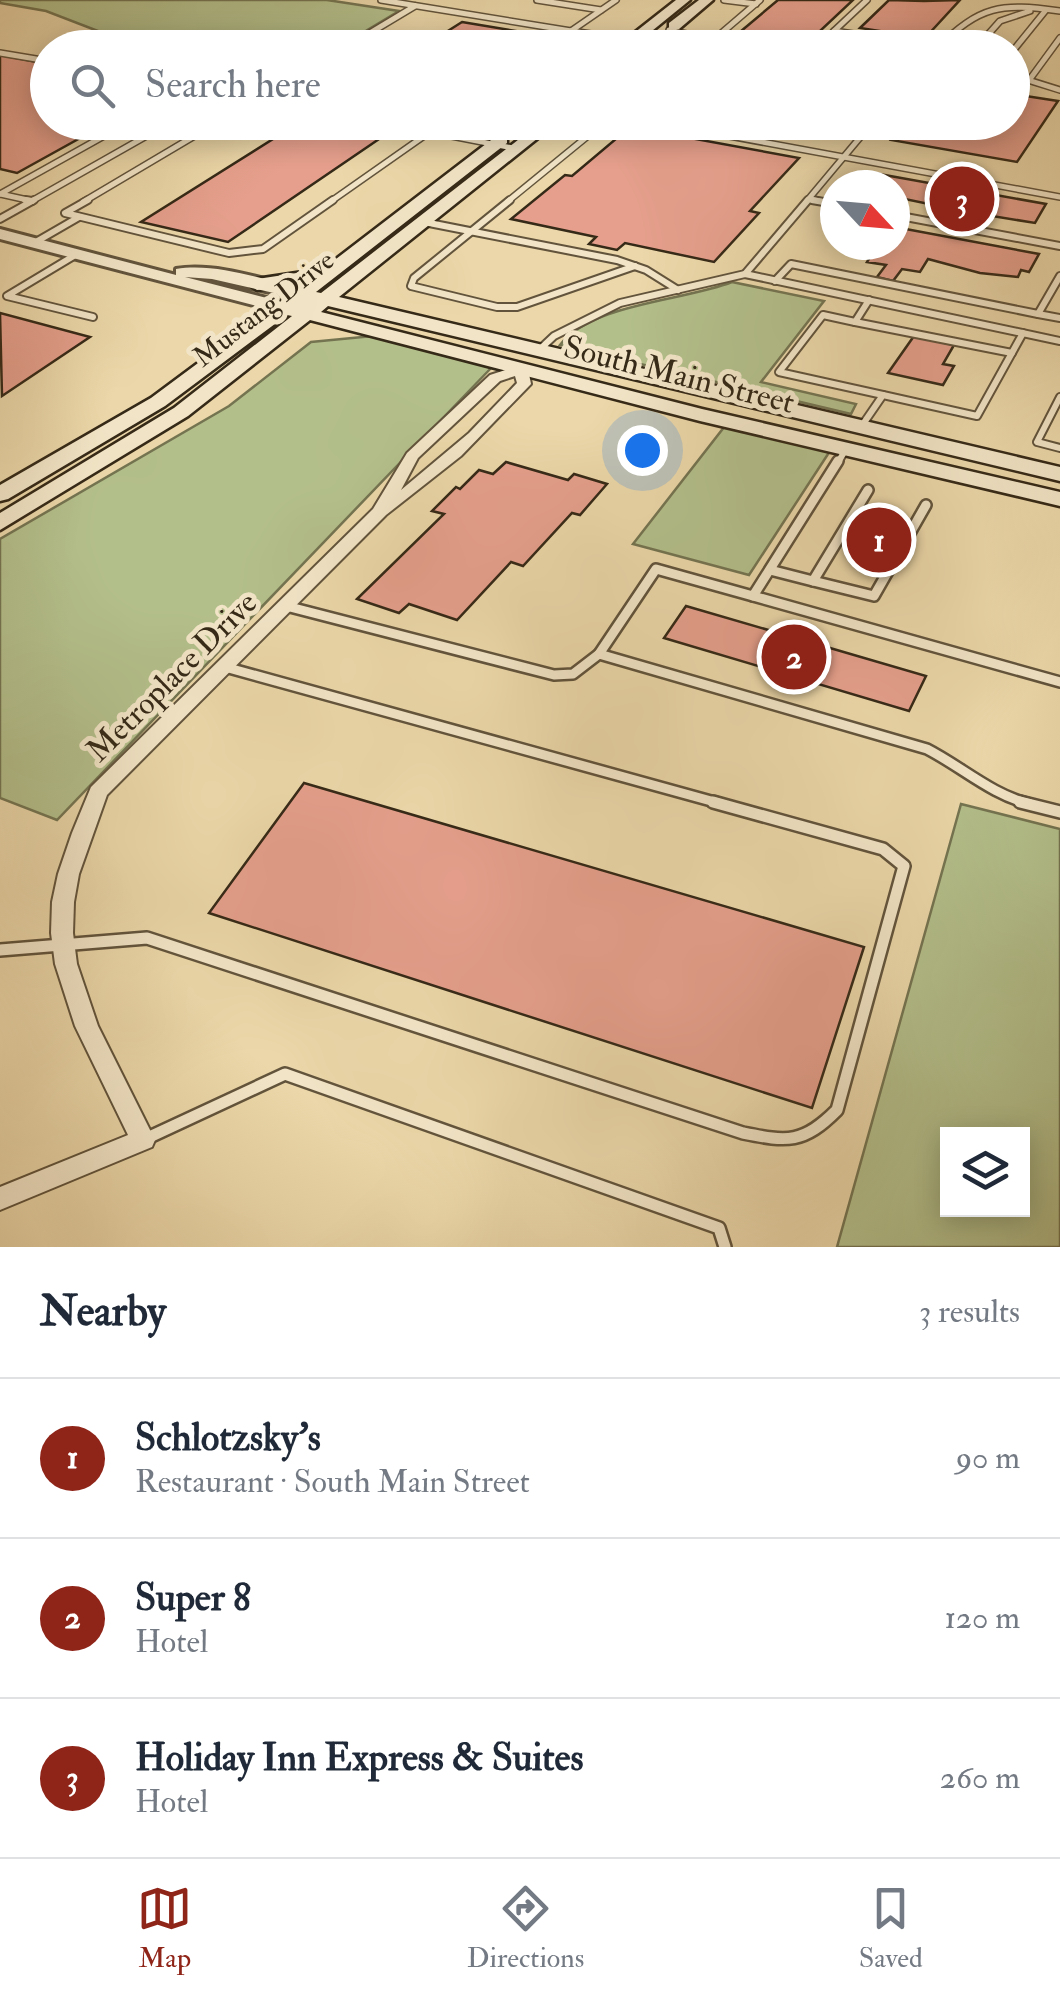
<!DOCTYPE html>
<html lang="en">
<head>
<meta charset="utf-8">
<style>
  body { margin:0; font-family:"IM FELL Double Pica",serif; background:#f6f6f7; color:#1f2937 }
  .controls { position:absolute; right:30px; bottom:30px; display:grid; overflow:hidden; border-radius:0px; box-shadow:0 5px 25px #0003 }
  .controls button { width:90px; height:90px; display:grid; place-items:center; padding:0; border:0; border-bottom:2px solid #e0e1e3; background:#fff; color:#1f2937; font:50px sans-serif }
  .compass { position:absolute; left:820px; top:170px; width:90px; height:90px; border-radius:50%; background:#fff; box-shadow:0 5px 25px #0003; rotate:116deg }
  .you { position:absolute; left:642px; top:450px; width:35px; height:35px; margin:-25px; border:8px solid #fff; border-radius:50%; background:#1a73e8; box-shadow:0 0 0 15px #1a73e833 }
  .badge { display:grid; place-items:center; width:65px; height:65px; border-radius:50%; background:#8f2418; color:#fff; font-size:32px; font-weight:700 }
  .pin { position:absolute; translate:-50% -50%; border:5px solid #fff; box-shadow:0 2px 10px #0006 }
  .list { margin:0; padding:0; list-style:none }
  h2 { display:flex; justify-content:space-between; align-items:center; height:130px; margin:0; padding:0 40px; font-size:42px }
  h2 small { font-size:32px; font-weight:400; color:#747a83 }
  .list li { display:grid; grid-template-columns:65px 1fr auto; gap:30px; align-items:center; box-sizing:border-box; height:160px; padding:0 40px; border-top:2px solid #e0e1e3 }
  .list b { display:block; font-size:38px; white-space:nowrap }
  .list p { margin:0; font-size:32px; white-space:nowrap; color:#747a83 }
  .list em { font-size:32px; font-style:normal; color:#747a83 }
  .icon { flex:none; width:55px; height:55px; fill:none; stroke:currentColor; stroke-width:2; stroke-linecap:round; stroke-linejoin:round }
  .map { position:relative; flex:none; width:1060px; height:1247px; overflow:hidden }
  .search { position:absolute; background:#fff; box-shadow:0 5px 25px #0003; left:30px; right:30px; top:30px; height:110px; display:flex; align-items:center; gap:25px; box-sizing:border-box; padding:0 35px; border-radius:55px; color:#747a83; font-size:38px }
  .sheet { height:610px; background:#fff }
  nav { display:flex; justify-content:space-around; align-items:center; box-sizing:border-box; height:140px; border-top:2px solid #e0e1e3; background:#fff; font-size:28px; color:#747a83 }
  nav a { display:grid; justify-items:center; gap:5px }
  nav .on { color:#8f2418 }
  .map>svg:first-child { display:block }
</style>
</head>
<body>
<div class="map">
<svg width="1060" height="1247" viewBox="0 0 1060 1247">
  <rect width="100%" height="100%" fill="#ebd7a9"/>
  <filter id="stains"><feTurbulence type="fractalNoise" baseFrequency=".002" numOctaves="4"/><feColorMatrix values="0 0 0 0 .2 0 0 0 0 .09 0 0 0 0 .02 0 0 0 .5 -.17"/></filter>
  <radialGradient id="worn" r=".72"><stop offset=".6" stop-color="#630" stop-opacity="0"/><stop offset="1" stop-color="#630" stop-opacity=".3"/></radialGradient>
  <g fill="#b3bf8b" stroke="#747451" stroke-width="2.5" fill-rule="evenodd">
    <polygon points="0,0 327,0 399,11 339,47 142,48 46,11 0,3"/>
    <path d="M732,282L824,301L761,382L856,404L851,414L560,345C592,303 684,301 732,282Z"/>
    <polygon points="373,336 492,367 57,820 0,798 0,539 229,406 311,342"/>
    <polygon points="725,426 830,451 749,575 633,544"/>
    <path d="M961,804L1060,829V1247H837ZM948,1134H1022V1210H948Z"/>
  </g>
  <g fill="#e59f8c" stroke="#352917" stroke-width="2.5">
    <polygon points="778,0 853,0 802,48 734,37"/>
    <polygon points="889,0 924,1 960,0 925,38 860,28"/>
    <polygon points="462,22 534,34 514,48 421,48"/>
    <polygon points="0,55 48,64 48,122 109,122 17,173 0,169"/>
    <polygon points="1012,94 1058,101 1017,162 891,140 905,122 1012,122"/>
    <polygon points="300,122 404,122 228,242 141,222"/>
    <polygon points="630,127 799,158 750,211 759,213 714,262 625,243 617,250 589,244 596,237 511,219 565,175 572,176"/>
    <polygon points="868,172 1046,204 1035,223 962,211 954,223 931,218 939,206 895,197 895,185 858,185"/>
    <polygon points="895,227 1039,254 1029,272 1021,270 1018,277 980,273 928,259 920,272 902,269 893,281 877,277 886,265 867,262 872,254 861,252 865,245 895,245"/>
    <polygon points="0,313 90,337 2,396"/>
    <polygon points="914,336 954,345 943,364 954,366 943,385 888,373"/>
    <polygon points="506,462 568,480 574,474 607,484 580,515 572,513 523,566 511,562 457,620 409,604 399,613 357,599 444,514 432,511 456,487 460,489 479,470 493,474"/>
    <polygon points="880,515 907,521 883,566 872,563 876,556 859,551 864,541 856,539 865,524 873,526"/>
    <polygon points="686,606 926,676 909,711 664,638"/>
    <polygon points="304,783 864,947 812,1108 209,913"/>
  </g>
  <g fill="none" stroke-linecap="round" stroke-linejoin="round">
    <defs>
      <g id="service-far3">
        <polyline points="381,0 571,31 544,48"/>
        <polyline points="537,0 601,10"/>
        <polyline points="724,0 756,4"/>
        <polyline points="669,30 747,48"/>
        <polyline points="571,31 631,40"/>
        <polyline points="571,31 616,0"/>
        <polyline points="834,31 867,0"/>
        <polyline points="977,47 1000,21 1030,11"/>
        <polyline points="345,48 415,6"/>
        <polyline points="704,48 760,0"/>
        <polyline points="818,48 834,31 937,47"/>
        <path d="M937,48C981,5 1000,3 1060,11"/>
        <polyline points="1012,52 1046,10"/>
        <polyline points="0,53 48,61"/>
        <polyline points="1012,75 1060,90"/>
        <polyline points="1030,79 1060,38"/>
        <polyline points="654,122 1060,197"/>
        <polyline points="780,122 861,136"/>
        <polyline points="431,132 518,149"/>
        <polyline points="0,194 129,122"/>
        <polyline points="0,194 32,201"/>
        <polyline points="809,199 825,202"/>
        <polyline points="30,202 171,122"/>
        <polyline points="83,202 218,122"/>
        <polyline points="330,202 444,122"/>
        <polyline points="507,202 605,122"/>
        <polyline points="806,202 873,122"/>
      </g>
      <g id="service-far2">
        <polyline points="25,200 32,201"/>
        <polyline points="88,200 65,213 229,253 263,249 333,200"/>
        <polyline points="510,200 414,278 411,286 497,307 517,307 635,266"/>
        <polyline points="812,200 835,204"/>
        <polyline points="895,215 1060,246"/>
        <polyline points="0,219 34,200"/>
        <polyline points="424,222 617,260 646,270 678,290"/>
        <polyline points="34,243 79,217"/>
        <polyline points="77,254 7,296 93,317"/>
        <polyline points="745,274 1060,341"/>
        <polyline points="775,281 791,264 1038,314 1060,276"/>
        <polyline points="869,300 855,322 823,315 779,372 883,395"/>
        <polyline points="1038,314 1060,318"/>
        <polyline points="855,322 1012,353"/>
        <polyline points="538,351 554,336 620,303 745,274 808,200"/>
        <polyline points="1060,397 1037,442 1060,448"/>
        <polyline points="861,427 883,395 977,416 1023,333"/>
        <polyline points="837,464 846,449"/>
      </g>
      <g id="service-far1">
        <polyline points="770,570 813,581 868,490"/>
        <polyline points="813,581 874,596 926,505"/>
        <polyline points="753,596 1060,682"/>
        <path d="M286,606L554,675L573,674L599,654L927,749C962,767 992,795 1030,804"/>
        <polyline points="599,654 656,569 753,596 838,461"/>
        <polyline points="225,667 722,804"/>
      </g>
      <g id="service">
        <polyline points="1020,802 1060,812"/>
        <path d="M0,950L147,938L743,1133C788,1142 803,1144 837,1110L904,866L883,849L713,802"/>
        <polyline points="143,1140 285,1074 719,1228 725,1247"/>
      </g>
      <path id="minor" d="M521,365L528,369L531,384L461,456L386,515L107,795L79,874L74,902L73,933L77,964L98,1026L155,1140L152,1147L0,1210V1187L128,1135L75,1026L55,964L51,933L52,902L58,874L72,833L91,787L373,509L407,453L490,375ZM515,376L517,383L469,433L401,490L418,458L500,381Z"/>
      <path id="tertiary" d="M0,229L176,275V269C217,262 267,281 307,290L309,294L301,299L212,279L185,277L290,304L292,308L284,313L0,239Z"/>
      <g id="secondary">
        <polygon points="676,0 690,0 631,48 615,48"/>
        <polygon points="699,0 713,0 679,29 669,29 669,23"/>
        <polygon points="541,122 558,122 339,297 1060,467 1060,481 328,306 321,312 702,409 1060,492 1060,506 700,421 310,320 188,416 0,530 0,513 174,408 292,316 287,315 165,406 8,499 0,501 0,485 151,398 307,282 257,290 248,284 250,280 323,269 495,137 507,137 507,143 316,292 321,293"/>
      </g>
    </defs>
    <use href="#service-far3" stroke="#62543c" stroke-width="8"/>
    <use href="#service-far2" stroke="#62543c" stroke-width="10"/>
    <use href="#service-far1" stroke="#62543c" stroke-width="14"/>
    <use href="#service" stroke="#62543c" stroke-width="16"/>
    <use href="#minor" stroke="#62543c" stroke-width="4"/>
    <use href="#tertiary" stroke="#62543c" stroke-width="6"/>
    <use href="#secondary" stroke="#352917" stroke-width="5"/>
    <use href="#service-far3" stroke="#f2e5c7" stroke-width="5"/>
    <use href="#service-far2" stroke="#f2e5c7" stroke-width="6"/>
    <use href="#service-far1" stroke="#f2e5c7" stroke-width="9"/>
    <use href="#service" stroke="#f2e5c7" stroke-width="11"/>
    <use href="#minor" fill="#f2e5c7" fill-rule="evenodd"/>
    <use href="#tertiary" fill="#f2e5c7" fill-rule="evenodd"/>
    <use href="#secondary" fill="#f2e5c7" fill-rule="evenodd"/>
  </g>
  <g text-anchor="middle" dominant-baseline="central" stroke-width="10" stroke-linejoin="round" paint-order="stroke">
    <g font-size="28" fill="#352917" stroke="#f2e5c7">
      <text transform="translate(264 309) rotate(-38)">Mustang Drive</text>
    </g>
    <g font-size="32" fill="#352917" stroke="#f2e5c7">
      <text transform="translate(679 375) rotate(14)">South Main Street</text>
      <text transform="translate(172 677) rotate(-45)">Metroplace Drive</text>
    </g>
  </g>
  <rect width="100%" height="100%" filter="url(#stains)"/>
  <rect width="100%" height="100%" fill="url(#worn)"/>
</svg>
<div class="controls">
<button><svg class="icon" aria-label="layers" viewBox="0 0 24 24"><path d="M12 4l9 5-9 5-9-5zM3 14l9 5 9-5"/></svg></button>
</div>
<svg class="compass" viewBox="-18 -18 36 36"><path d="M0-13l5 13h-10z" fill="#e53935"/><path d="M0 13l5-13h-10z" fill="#747a83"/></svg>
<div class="you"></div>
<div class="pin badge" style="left:879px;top:540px">1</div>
<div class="pin badge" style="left:794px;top:657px">2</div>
<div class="pin badge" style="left:962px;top:199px">3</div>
<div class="search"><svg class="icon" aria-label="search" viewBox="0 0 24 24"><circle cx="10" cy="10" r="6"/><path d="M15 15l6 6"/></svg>Search here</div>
</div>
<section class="sheet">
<h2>Nearby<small>3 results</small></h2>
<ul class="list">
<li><span class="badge">1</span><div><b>Schlotzsky's</b><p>Restaurant · South Main Street</p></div><em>90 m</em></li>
<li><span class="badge">2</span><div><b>Super 8</b><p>Hotel</p></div><em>120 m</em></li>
<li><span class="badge">3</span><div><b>Holiday Inn Express &amp; Suites</b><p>Hotel</p></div><em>260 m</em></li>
</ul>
</section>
<nav>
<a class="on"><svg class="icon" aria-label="map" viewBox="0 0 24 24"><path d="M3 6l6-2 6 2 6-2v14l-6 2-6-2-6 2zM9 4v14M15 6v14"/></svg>Map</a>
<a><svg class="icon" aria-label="directions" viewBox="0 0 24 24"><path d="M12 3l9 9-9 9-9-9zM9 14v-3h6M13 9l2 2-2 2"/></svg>Directions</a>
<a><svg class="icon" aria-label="saved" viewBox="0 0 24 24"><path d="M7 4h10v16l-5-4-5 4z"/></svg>Saved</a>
</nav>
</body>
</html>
